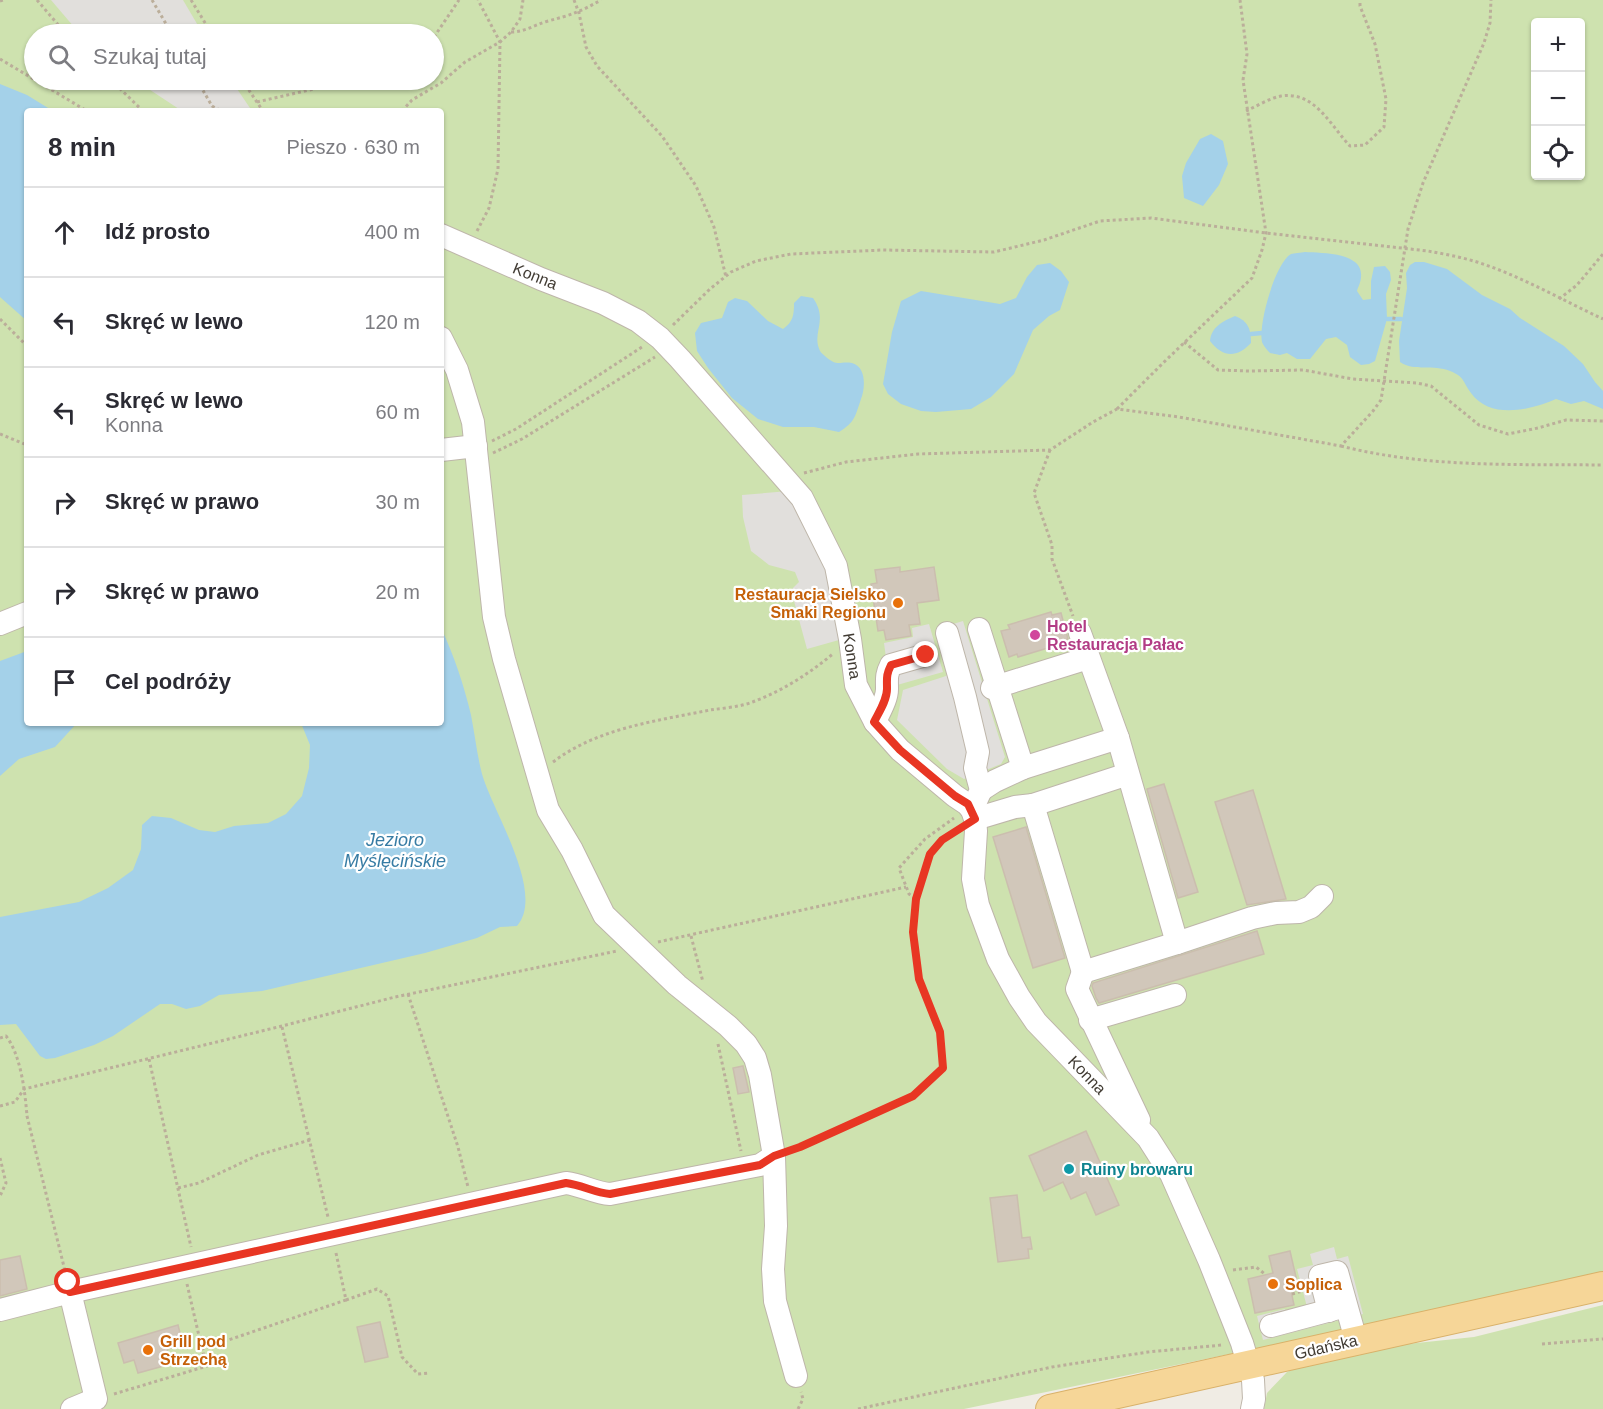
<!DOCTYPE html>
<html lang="pl">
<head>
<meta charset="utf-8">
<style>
  body { margin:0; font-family:Arial,sans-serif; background:#f7f7f7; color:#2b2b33 }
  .controls { position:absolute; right:18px; top:18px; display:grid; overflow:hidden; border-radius:6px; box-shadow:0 2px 4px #0004 }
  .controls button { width:54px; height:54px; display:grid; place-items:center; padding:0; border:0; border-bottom:2px solid #e1e1e2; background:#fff; color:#2b2b33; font:30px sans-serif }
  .stop { position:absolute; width:18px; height:18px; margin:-14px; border:4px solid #e83623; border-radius:50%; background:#fff }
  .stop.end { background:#e83623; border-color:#fff; box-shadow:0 2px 6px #0008 }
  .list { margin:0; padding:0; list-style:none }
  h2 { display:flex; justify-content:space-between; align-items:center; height:78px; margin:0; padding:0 24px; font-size:26px }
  h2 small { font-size:20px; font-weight:400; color:#7c7c81 }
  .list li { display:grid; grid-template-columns:39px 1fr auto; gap:18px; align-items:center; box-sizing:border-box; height:90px; padding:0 24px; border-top:2px solid #e1e1e2 }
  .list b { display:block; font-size:22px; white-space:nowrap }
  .list p { margin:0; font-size:20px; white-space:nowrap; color:#7c7c81 }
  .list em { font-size:20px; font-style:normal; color:#7c7c81 }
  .icon { flex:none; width:33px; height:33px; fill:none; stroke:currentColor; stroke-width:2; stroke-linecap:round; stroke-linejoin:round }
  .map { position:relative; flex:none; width:1603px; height:1409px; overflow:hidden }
  .search { position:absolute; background:#fff; box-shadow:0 2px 4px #0004; left:24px; top:24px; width:420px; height:66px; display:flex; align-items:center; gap:15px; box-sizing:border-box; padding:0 21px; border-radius:33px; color:#7c7c81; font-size:22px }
  .panel { position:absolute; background:#fff; box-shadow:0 2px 4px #0004; left:24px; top:108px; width:420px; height:618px; border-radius:6px }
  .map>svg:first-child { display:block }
</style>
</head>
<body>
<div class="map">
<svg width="1603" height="1409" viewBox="0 0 1603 1409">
  <rect width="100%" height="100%" fill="#f0ece4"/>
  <g fill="#cee2af" fill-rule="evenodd">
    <path d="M0,0H1603V1273L1293,1341L964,1409H0ZM1536,22H1580V176H1536ZM34,34H434V80H34ZM27,111H441V723H27Z"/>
    <polygon points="1603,1305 1603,1409 1264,1409 1267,1393 1287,1372 1315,1360 1369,1348 1474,1337"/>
  </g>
  <g fill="#e1dfdc">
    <polygon points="51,0 183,0 203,34 80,34"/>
    <polygon points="135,80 231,80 252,111 182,111"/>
    <polygon points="789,491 833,568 846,638 807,649 791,590 799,582 795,572 769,565 751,551 743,517 742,495"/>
    <polygon points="963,621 1005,757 1001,764 964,779 947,769 897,720 903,690 946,676 950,670 940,628"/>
    <polygon points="929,624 943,672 890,687 884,643 913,637 912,628"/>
    <polygon points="1334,1247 1337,1259 1348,1256 1363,1314 1263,1340 1257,1316 1285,1309 1286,1313 1307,1307 1297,1269 1313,1265 1310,1254"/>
  </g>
  <g fill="#a4d1e9">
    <polygon points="0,84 27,95 53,111 27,111 27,321 0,297"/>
    <polygon points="1211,134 1223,141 1228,164 1219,185 1203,206 1184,198 1182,176 1186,163 1200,139"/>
    <path d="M1305,252C1321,253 1364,252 1361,277C1361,282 1358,287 1357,291L1363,300L1371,299V281L1374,267L1385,266L1390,272L1391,280L1386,294L1387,319L1375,361L1369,364L1361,365L1350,357L1347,345L1336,337L1326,339L1310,359H1297L1287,353L1280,355L1270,353C1267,350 1263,345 1262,342C1258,325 1275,263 1291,254C1294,253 1301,253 1305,252Z"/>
    <path d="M1415,262H1424L1447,269L1482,295L1510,309L1520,318L1564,346L1583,364L1595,382L1603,391V409L1584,401L1571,404L1556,399C1531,410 1490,420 1471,393C1462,381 1465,377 1450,371C1433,364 1415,372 1400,362L1399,341L1407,288L1406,273L1410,265Z"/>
    <polygon points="1050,263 1061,271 1069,282 1060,310 1049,316 1033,330 1014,374 991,397 971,409 936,412 921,411 901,404 888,394 883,384 892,332 901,301 921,291 1000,304 1016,298 1027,277 1037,265"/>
    <path d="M801,296L813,298C829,321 811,332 820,351C821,353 824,355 826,357C838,367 839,361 852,363C867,367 865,389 861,399C855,417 855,422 839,432L814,427H783L758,419L732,398L708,368L697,351L695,333L701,323L722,318L728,302L735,298L747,301L768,321L783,329C793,322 794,315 794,303Z"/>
    <path d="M1235,316C1248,321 1251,329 1251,343C1237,358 1223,358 1210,341C1211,327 1223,321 1235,316Z"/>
    <path d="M441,628C454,655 464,686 471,715C475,735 477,755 482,774C492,810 546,893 517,926L500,927L477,938L425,953L262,991L219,995L200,1006L186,1009L172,1004H160L113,1036L94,1045L55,1058L46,1059L40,1056L16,1024L0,1025V917L79,902L108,888L133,870L141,849L142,825L152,816L171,818L199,830L215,832L234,826L268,823L286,814L302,796L309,768L310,745L301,723H441Z"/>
    <polygon points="27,651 27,723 77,723 55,747 19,759 0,776 0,661"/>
  </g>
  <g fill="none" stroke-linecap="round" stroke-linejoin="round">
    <g stroke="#a4d1e9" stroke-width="4.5">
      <polyline points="1387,319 1401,319"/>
      <polyline points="1251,334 1262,333"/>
    </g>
  </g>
  <g fill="#d1c7ba" stroke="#cbbeae" stroke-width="1.5">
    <polygon points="900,567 900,572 934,567 939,600 917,603 920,624 909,625 911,636 886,640 884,630 878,631 871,584 877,583 875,570"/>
    <polygon points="1051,612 1052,615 1061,613 1068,639 1060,641 1061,644 1018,657 1017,654 1009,657 1001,631 1010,629 1008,625"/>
    <polygon points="1164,784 1198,892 1178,898 1147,789"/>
    <polygon points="1253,790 1286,899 1247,905 1215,802"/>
    <polygon points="1026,827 1065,958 1033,968 993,837"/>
    <polygon points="1257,931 1264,954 1099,1003 1096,998 1092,986 1093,983"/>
    <polygon points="743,1066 749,1092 738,1094 733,1068"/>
    <polygon points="1086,1131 1119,1205 1096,1215 1086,1192 1071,1199 1063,1182 1044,1191 1029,1156"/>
    <polygon points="1017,1195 1022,1238 1030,1237 1032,1249 1028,1249 1029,1258 998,1262 990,1198"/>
    <polygon points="1290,1251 1299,1290 1291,1291 1294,1305 1255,1313 1248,1279 1273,1273 1269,1256"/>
    <polygon points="20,1256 27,1289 0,1296 0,1260"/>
    <polygon points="380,1322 388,1357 365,1362 357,1327"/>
    <polygon points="178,1325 183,1345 167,1349 171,1364 138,1373 134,1360 124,1363 118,1343"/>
  </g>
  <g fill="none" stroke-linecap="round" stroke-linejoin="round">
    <defs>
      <g id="minor">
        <polyline points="441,235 541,279 603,303 638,321 660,338 680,359 802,498 836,566 850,639 856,685 875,722 900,750 955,796 967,804 972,810 975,819 976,831 973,879 978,905 998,959 1019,997 1036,1022 1148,1138 1171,1174 1209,1260 1242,1343 1253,1380 1254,1399 1252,1409"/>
        <polyline points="441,338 457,370 473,422 494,617 504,659 548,810 572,850 604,915 677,985 728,1026 746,1044 755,1058 760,1075 774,1156 776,1226 773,1269 775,1301 796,1376"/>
        <polyline points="441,450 476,446"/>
        <polyline points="0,624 27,613"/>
        <polyline points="979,629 1023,768 1118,738"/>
        <polyline points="947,633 965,697 978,752 975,768 981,790 972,810"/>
        <polyline points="1080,633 1118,738 1177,943 1083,972 1033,805 1128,774"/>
        <polyline points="992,688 1088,658"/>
        <path d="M875,722C879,712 887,700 887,689C887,678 886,675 891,665L926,655"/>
        <polyline points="981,790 995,781 1023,768"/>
        <polyline points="975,819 1015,807 1033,805"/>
        <polyline points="1177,943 1252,918 1276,913 1299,912 1311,907 1322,896"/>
        <polyline points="1083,972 1077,989 1139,1120"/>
        <polyline points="1090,1020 1175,995"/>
        <polyline points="70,1292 96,1399 72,1409"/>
        <path d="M0,1310L70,1292L566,1183C582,1185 595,1193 610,1194L760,1165L774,1156"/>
        <polyline points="1329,1311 1320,1276 1337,1272 1356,1340"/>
        <polyline points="1271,1326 1342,1307"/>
      </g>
      <polyline id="major" points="1050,1409 1603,1286"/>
    </defs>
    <use href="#minor" stroke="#beb6aa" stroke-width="24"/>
    <use href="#major" stroke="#d9b169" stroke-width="30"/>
    <g stroke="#bbae9a" stroke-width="3" stroke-dasharray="3 3" stroke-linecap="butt">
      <polyline points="37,0 66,34"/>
      <polyline points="152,0 172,34"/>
      <polyline points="191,0 212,34"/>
      <polyline points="574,0 579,13 586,47 597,66 662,136 696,186 714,227 726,277"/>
      <polyline points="0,1 3,0"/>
      <path d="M511,32C525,32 534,25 548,21C571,15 580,12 601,0"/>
      <polyline points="434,37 459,0"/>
      <polyline points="0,59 87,111"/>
      <polyline points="111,80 143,111"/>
      <polyline points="197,80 212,106 221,111"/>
      <polyline points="242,80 263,111"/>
      <polyline points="257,102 353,80"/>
      <polyline points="402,111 412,100 441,83 465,62 500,42 511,32 520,19 523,0"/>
      <path d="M1246,111C1257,106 1270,98 1281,96C1315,91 1330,125 1350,146L1365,145L1384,127L1386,99L1375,44L1360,6V0"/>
      <polyline points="477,231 489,208 498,169 500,42 478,0"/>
      <polyline points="1559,299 1577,285 1603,254"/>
      <polyline points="0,319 27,346"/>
      <path d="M673,325L710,289L731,272L756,261L791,254L883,250L994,252L1044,240L1100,221L1151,218L1266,233L1428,251C1444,254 1461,257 1477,262C1521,276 1562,300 1603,319"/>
      <polyline points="1184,342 1218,370 1249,371 1303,370 1353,379 1417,383 1431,386 1479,425 1508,434 1538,428 1566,420 1603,421"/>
      <polyline points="1117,409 1163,363 1252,278 1262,250 1266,233 1243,80 1247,54 1240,0"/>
      <polyline points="0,434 27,445"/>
      <polyline points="492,441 516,429 642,347"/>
      <path d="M1341,446C1427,468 1515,464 1603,465"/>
      <polyline points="1050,450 1034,493 1052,545 1052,559 1073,616"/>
      <polyline points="493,453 522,439 655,357"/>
      <polyline points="804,473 846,462 918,454 1050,450 1093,422 1117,409 1179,417 1341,446 1373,411 1381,400 1408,229 1423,183 1484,43 1490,23 1491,0"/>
      <path d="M553,762C598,728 656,721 710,710C724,708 741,707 755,701C784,690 810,673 834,653"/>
      <path d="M916,899C925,866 928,848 959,829"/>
      <polyline points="691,936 703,982"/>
      <polyline points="658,942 906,887"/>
      <polyline points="408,994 458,1147 468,1187"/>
      <polyline points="282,1027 328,1217"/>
      <path d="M0,1038L6,1036C21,1055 25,1092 27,1116L66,1275"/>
      <polyline points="718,1044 741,1151"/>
      <polyline points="149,1059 191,1247"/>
      <polyline points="0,1106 15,1102 24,1089 274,1028 395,997 617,951"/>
      <polyline points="792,1150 913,1096 943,1068 940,1032 919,979 913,932 916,899 909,894 899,868 925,839 954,818"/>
      <polyline points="0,1158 6,1183 0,1196"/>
      <polyline points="178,1188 199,1183 258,1155 310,1140"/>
      <polyline points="1233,1270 1256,1267 1266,1275"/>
      <polyline points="187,1284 202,1349"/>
      <polyline points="1292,1294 1303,1291"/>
      <polyline points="346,1300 377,1289 388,1296 402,1357 418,1374 429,1373"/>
      <polyline points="1542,1344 1603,1339"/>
      <polyline points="114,1394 207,1366 202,1349 346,1300 336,1253"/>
      <polyline points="798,1409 803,1399 801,1392"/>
      <polyline points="858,1409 1052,1367 1148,1352 1222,1345"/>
    </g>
    <use href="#minor" stroke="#fff" stroke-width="22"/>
    <use href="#major" stroke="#f6d698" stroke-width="28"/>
  </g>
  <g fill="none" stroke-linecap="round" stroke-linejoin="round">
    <path stroke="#e83623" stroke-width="8" d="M68,1282L70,1292L566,1183C582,1185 595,1193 610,1194L760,1165L774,1156L800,1147L913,1096L943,1068L940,1032L919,979L913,932L916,899L930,854L942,840L975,819L968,804L955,796L900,750L874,722C879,712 887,700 887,689C887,678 886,675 891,665L926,655"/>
  </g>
  <g fill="#e8710a" stroke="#fff" stroke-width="2">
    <circle cx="898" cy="603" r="6"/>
    <circle cx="1273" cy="1284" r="6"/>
    <circle cx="148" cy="1350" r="6"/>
  </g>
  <circle fill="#d1479c" stroke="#fff" stroke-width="2" cx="1035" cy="635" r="6"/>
  <circle fill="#0f9aa8" stroke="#fff" stroke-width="2" cx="1069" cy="1169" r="6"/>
  <g text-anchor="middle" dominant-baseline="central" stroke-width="4.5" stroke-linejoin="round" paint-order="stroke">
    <g font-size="16" fill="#423c34" stroke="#fff">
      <text transform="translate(535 276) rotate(22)">Konna</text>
      <text transform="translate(852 656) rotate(81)">Konna</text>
      <text transform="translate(1087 1075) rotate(46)">Konna</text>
      <text transform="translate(1326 1347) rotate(-13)">Gdańska</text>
    </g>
    <g font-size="16" font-weight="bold" fill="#c56008" stroke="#fff" text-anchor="start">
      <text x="886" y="594" text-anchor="end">Restauracja Sielsko<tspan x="886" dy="18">Smaki Regionu</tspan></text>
      <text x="1285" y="1284">Soplica</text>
      <text x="160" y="1341">Grill pod<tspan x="160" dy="18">Strzechą</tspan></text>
    </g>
    <g font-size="16" font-weight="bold" fill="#b23c85" stroke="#fff" text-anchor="start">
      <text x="1047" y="626">Hotel<tspan x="1047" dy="18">Restauracja Pałac</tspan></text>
    </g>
    <g font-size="16" font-weight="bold" fill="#0d838f" stroke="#fff" text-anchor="start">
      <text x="1081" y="1169">Ruiny browaru</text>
    </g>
    <g font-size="18" font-style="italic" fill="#377ca4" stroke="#fff">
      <text x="395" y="840">Jezioro<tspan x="395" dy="21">Myślęcińskie</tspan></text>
    </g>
  </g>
</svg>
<div class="controls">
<button>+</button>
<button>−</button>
<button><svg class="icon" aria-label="locate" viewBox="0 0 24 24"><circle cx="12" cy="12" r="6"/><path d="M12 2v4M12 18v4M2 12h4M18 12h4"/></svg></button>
</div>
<div class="stop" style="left:68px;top:1282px"></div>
<div class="stop end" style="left:926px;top:655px"></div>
<div class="search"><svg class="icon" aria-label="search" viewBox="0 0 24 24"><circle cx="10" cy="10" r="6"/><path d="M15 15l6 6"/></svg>Szukaj tutaj</div>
<section class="panel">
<h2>8 min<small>Pieszo · 630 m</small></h2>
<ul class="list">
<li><svg class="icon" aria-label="ahead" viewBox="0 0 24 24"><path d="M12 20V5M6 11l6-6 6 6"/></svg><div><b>Idź prosto</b></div><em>400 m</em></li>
<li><svg class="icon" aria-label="left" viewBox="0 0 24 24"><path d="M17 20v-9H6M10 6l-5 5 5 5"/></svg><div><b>Skręć w lewo</b></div><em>120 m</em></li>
<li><svg class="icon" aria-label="left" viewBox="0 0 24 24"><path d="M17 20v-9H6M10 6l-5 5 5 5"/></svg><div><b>Skręć w lewo</b><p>Konna</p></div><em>60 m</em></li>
<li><svg class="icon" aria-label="right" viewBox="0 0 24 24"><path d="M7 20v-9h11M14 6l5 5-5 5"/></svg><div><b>Skręć w prawo</b></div><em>30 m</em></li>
<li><svg class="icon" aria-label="right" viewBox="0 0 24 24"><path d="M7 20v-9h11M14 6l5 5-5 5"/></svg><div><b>Skręć w prawo</b></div><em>20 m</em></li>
<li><svg class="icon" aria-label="arrive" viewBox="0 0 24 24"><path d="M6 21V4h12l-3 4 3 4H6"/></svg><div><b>Cel podróży</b></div></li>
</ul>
</section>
</div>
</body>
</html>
